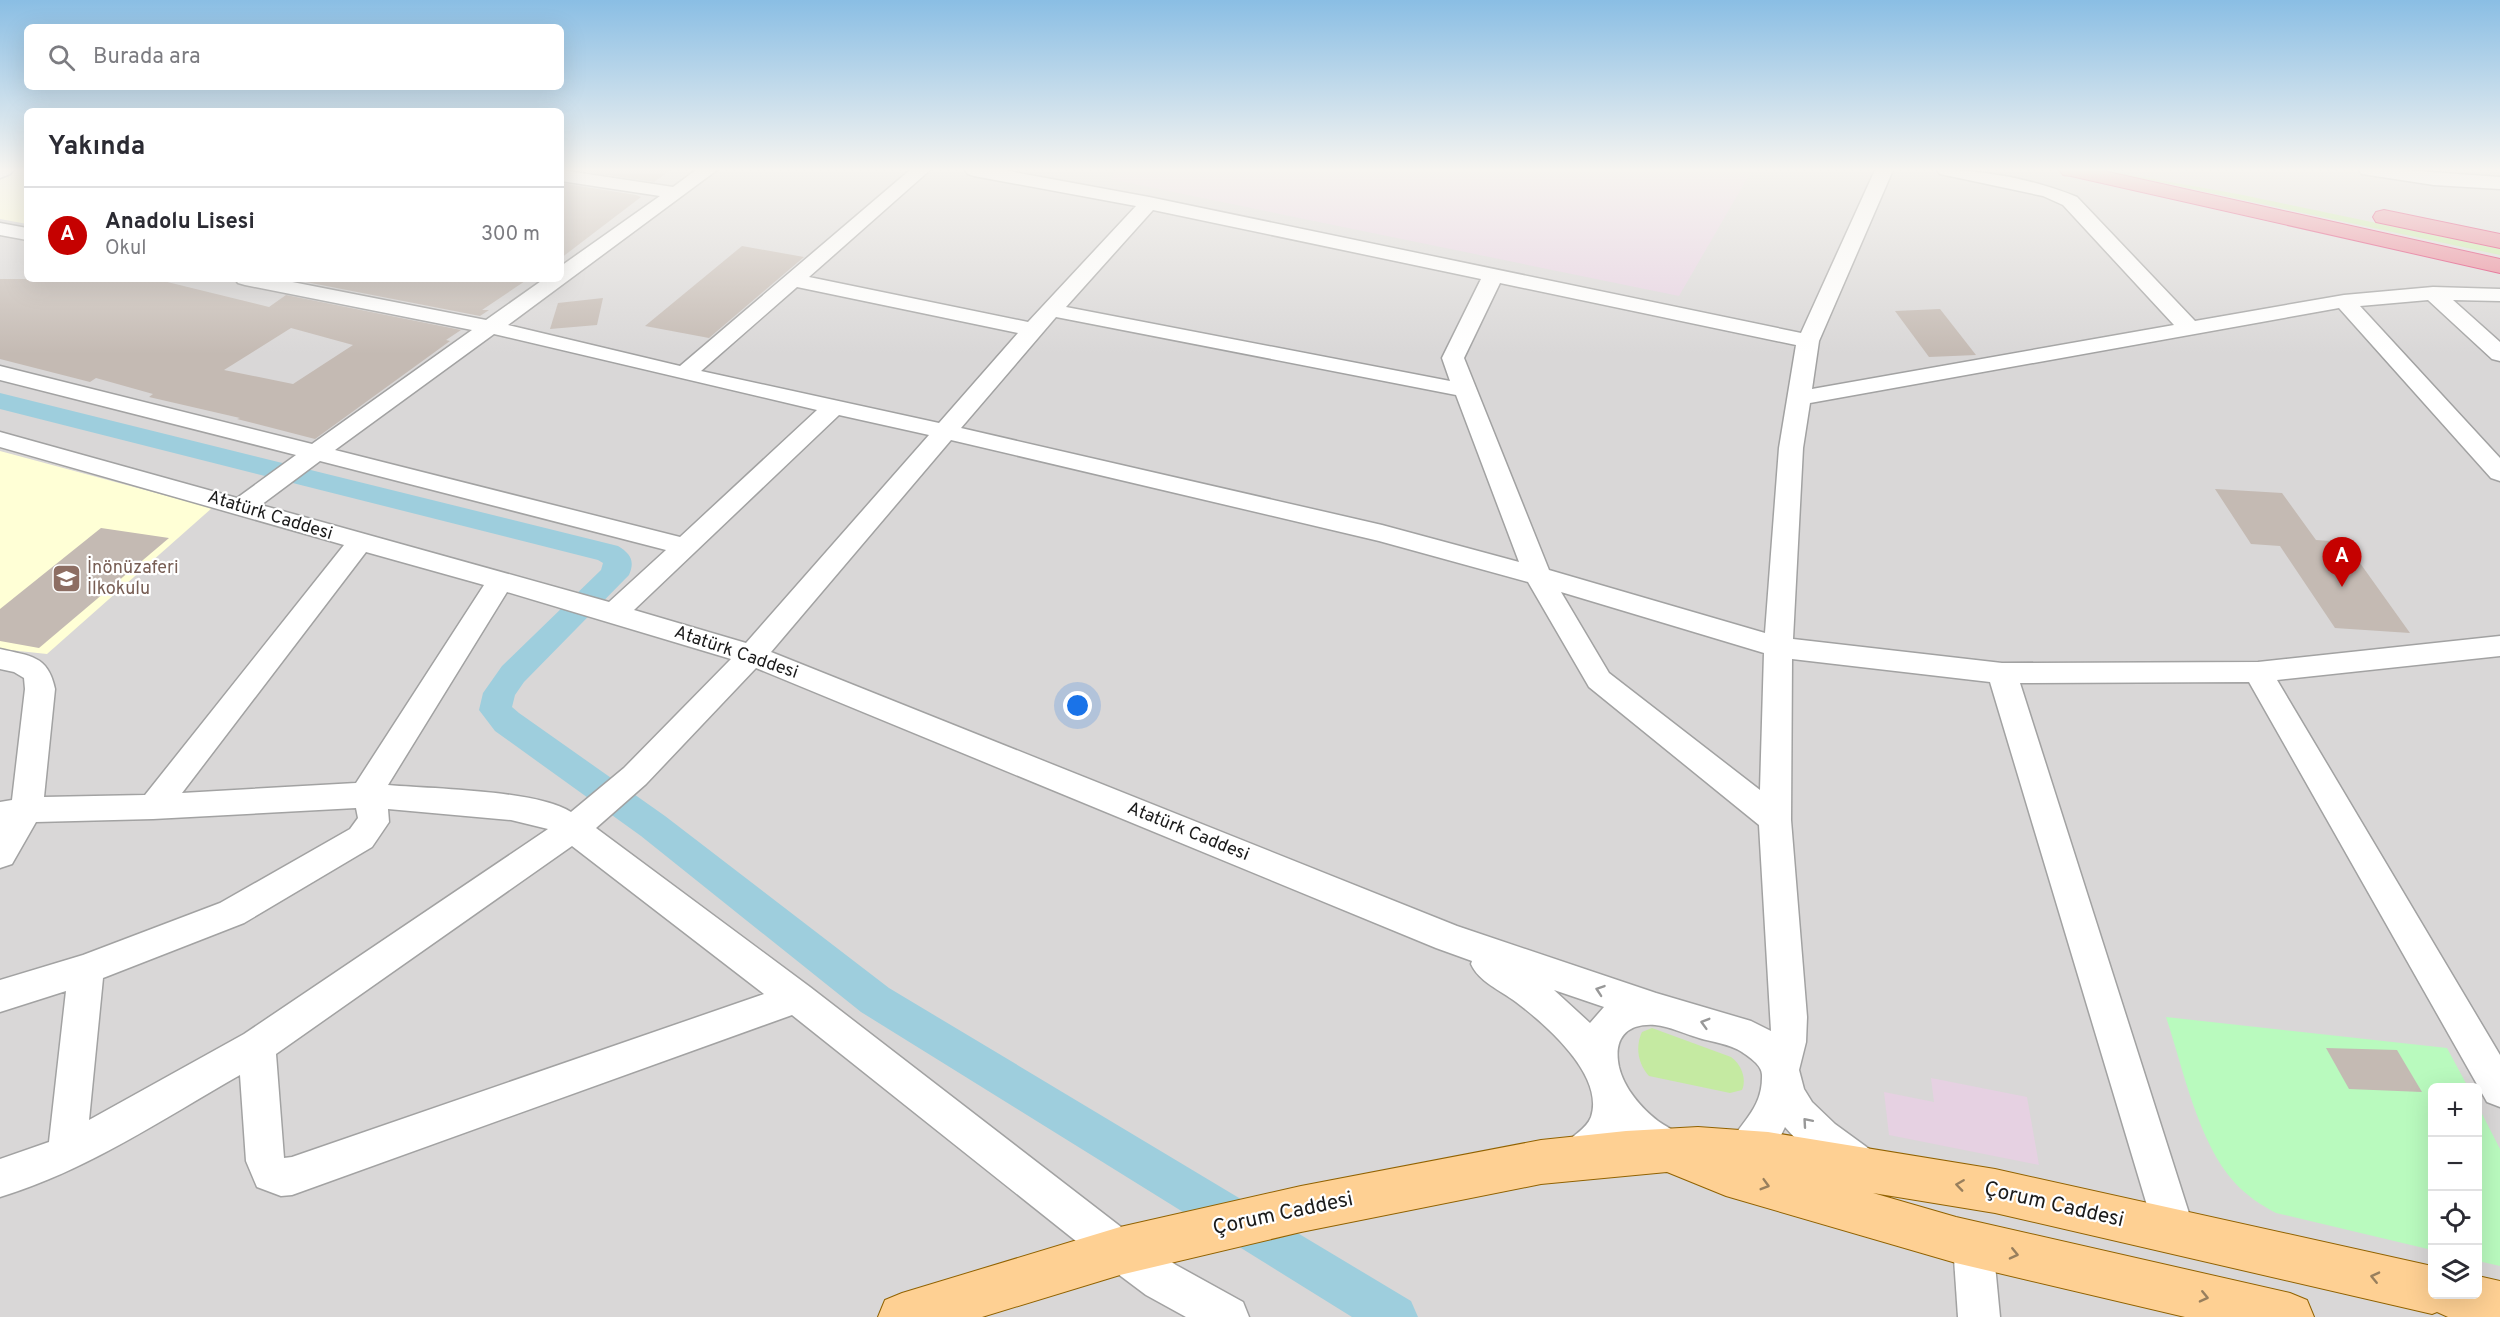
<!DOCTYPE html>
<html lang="tr">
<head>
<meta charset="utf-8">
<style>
  body { margin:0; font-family:Overpass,sans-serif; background:#f2f2f3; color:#2b2b33 }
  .controls { position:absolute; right:18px; bottom:18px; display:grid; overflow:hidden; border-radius:9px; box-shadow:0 6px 24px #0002 }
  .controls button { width:54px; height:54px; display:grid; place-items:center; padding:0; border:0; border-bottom:2px solid #e1e1e2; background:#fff; color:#2b2b33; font:30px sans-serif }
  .you { position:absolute; left:1078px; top:706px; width:21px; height:21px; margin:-15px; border:4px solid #fff; border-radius:50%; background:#1a73e8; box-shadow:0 0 0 9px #1a73e833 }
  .badge { display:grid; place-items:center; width:39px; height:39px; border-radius:50%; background:#c50100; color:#fff; font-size:20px; font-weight:700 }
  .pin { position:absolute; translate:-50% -50px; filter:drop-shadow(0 2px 3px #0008) }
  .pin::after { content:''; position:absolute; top:32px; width:21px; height:18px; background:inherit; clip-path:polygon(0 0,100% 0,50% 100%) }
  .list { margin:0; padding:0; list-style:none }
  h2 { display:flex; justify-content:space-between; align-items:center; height:78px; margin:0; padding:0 24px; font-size:26px }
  h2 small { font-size:20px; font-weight:400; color:#7c7c81 }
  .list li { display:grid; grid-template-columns:39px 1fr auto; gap:18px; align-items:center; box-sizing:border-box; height:96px; padding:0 24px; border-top:2px solid #e1e1e2 }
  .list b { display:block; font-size:22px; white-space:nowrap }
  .list p { margin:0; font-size:20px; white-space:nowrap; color:#7c7c81 }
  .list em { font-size:20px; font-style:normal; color:#7c7c81 }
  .icon { flex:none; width:33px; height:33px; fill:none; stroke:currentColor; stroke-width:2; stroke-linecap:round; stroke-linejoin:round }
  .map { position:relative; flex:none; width:2500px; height:1317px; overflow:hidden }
  .search { position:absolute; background:#fff; box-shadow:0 6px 24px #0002; left:24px; top:24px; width:540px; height:66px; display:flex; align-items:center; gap:15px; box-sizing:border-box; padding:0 21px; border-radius:9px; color:#7c7c81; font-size:22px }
  .panel { position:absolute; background:#fff; box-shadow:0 6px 24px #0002; left:24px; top:108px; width:540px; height:174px; border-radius:9px }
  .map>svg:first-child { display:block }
</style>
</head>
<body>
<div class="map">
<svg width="2500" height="1317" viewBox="0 0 2500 1317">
  <rect width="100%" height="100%" fill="#ede8df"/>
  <path fill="#d9d7d7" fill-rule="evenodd" d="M0,170H27V279H561V170H2500V1317H0ZM2432,1088H2478V1294H2432Z"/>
  <g fill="#e6d1e2">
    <polygon points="1119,170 1752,170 1679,296 1110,179"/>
    <polygon points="1931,1078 2027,1097 2039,1165 1889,1135 1884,1092 1934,1102"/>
  </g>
  <g fill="#ffffd6">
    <polygon points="20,170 27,170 27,224 0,219 0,179"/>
    <polygon points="0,451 212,508 47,654 0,649"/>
  </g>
  <g fill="#c5eaa2">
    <polygon points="2103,170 2243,195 2500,249 2500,255"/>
    <path d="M1652,1028L1731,1057C1741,1064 1747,1079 1742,1090L1730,1093L1649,1076C1638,1064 1635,1047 1642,1032Z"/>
  </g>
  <g fill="#b9fabe">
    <path d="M2166,1017L2447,1048L2468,1087L2432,1088V1250L2276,1213C2261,1205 2247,1196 2235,1183C2198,1143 2183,1068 2166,1017Z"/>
    <polygon points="2478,1106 2500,1149 2500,1266 2478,1261"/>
  </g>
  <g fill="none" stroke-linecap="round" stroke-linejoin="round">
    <path fill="#9ecedd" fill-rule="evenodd" d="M0,393L618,546C631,554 635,561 629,575L524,682L515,695L512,707L519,713L665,816L889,988L1411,1301L1418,1317H1352L861,1012L641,836L495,731L479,710L483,693L502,666L601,570L603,563L598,560L0,409Z"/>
  </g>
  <g fill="#c4bab3" fill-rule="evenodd">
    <polygon points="575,170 671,170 654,182"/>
    <polygon points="561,183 636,195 641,197 561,258"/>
    <polygon points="742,246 804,257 709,338 645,326"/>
    <path d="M0,279H155L269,307L286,295L461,330L446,340L450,341L315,439L237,419L240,418L149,397L153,394L96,378L90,382L0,359ZM291,328L353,345L293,384L224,370Z"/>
    <polygon points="311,279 528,279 482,310 489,310 480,316 306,282"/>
    <polygon points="603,298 597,325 550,329 558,303"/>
    <polygon points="1940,309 1976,355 1929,357 1895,311"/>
    <polygon points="2215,489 2282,493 2316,540 2345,542 2410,633 2335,628 2280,546 2251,544"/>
    <polygon points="101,528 169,538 39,648 0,641 0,609"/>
    <polygon points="2326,1048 2397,1050 2422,1092 2349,1089"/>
  </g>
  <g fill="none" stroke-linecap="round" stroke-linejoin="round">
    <defs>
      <g id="minor">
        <polygon points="0,170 13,170 10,174 0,178"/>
        <path d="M561,170L673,187L696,170H717L508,325L680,366L910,170H930L809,277L1028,322L1136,206L974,176L968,174L965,170H1003L1149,197L1801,333L1875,170H1893L1819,341L1812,389L2174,325L2063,205L2043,196L1940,174L1937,170C1984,170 2033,179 2077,197L2195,321L2344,295L2433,287L2500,289V301L2453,300L2500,342V361L2492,359L2428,300L2360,306L2500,458V481L2491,478L2339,308L1810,403L1803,448L1793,639L2002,663L2258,662L2500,636V656L2277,680L2500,1055V1107L2487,1102L2249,682L2020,683L2195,1232L2189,1246L2175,1252L2161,1246L2155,1232L1990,682L1792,659L1791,820L1807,1017L1806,1042L1799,1070L1804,1089L1812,1102L1835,1124L1872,1151L1878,1164L1872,1177L1858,1183C1829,1171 1805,1150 1785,1127C1777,1145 1764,1162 1745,1170L1731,1164L1726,1151C1738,1123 1763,1111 1762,1075C1762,1065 1749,1057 1742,1052C1730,1044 1712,1042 1699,1038C1685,1034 1669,1026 1655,1025C1626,1023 1613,1039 1619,1067C1624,1088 1641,1108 1658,1121C1674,1132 1682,1132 1690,1151L1685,1164L1671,1170L1657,1164L1621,1138C1612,1157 1599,1168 1580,1176L1566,1170L1561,1157C1562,1153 1564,1148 1566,1144C1573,1134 1586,1130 1591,1117C1605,1075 1545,1024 1516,1002C1500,990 1479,982 1471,964L1472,961L1436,948L756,668L646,784L596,828L810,987L1134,1237L1176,1265L1243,1302L1249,1317H1186L1146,1295L1106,1265L792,1015L292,1195L281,1196L257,1187L246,1161L240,1075C163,1119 86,1171 0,1197V1159L49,1142L66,991L0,1012V980L83,955L220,903L350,829L358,818L356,808L153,819L36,822L12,864L0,868V802L12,800L25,689L24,678L14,672L0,669V649C30,656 48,655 55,689L44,797L145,795L344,545L0,447V432L237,498L296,455L0,380V366L312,444L472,330L245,285L238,283L235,279H277L486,320L544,279H561V266L660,196L561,181ZM1153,210L1481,279L1442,358L1450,381L1066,307ZM1500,283L1796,345L1779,448L1765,633L1549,570L1464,358ZM797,287L1018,333L939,423L701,371ZM1056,317L1456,395L1519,562L1382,525L961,428ZM494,334L817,410L680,537L335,450ZM839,415L929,435L746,643L634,610ZM951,440L1379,541L1528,582L1589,687L1759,825L1771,1031L1751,1021L1656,993L1457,926L771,652ZM320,461L666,550L609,602L261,505ZM366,552L484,585L356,783L182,793ZM507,592L731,659L624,768L571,812C537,790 432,789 388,785ZM1561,592L1764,653L1760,790L1609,673ZM388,809L511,820L548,829L244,1034L89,1120L103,978L244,923L372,847L389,822ZM572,846L764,994L292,1157L284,1158L276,1054ZM1554,990L1604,1007L1590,1023Z"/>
        <polygon points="2359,170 2402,170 2500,177 2500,189 2434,185 2362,174"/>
        <polygon points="0,223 27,228 27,240 0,235"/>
        <polygon points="1973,1224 1987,1230 1993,1244 2000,1317 1958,1317 1953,1244 1959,1230"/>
      </g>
      <polygon id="major" points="1698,1127 1768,1132 1995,1169 2432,1266 2432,1294 2478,1294 2478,1276 2500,1281 2500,1317 2448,1317 2437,1312 2432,1314 1995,1213 1873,1193 1956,1217 2290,1293 2307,1300 2314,1317 2185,1317 1956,1263 1726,1196 1667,1172 1541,1184 1301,1232 1120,1275 982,1317 878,1317 885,1300 902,1293 1120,1227 1301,1186 1541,1140 1626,1131"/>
      <g id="highway">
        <polygon points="2060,170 2099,170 2500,259 2500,273 2071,176 2063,175"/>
        <polygon points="2384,210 2500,234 2500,248 2376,222 2373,217 2376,212"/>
      </g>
    </defs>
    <use href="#minor" stroke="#a2a2a2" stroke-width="3"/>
    <use href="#major" stroke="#916200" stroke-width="2"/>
    <use href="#highway" stroke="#d91e5d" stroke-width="2"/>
    <use href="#minor" fill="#fff" fill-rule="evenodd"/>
    <use href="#major" fill="#fed093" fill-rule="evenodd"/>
    <use href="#highway" fill="#e88395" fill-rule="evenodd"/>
  </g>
  <defs><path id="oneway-chevron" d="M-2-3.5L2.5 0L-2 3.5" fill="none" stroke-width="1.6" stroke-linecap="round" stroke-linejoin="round" transform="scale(1.5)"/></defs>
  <g stroke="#989898">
    <use href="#oneway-chevron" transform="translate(1600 990) rotate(-161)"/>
    <use href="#oneway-chevron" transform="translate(1705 1023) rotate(-164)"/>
    <use href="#oneway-chevron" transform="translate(1807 1122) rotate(-131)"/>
  </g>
  <g stroke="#987f5d">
    <use href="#oneway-chevron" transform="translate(1765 1185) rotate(16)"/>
    <use href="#oneway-chevron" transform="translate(1960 1185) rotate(-172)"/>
    <use href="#oneway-chevron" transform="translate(2014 1254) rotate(13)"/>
    <use href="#oneway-chevron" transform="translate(2375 1277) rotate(-167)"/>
    <use href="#oneway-chevron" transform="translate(2204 1297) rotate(13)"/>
  </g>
  <linearGradient id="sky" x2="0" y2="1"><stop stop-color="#8abee4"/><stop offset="0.48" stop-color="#f7f5f1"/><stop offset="1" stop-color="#f7f5f1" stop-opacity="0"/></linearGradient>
  <rect width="2500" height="354" fill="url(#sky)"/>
  <defs>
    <symbol id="school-square" viewBox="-11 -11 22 22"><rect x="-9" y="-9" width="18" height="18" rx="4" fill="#8d6e63" stroke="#fff"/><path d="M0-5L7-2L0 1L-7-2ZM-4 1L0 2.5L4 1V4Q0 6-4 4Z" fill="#fff"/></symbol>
  </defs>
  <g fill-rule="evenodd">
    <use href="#school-square" x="50" y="562" width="33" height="33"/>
  </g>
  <g text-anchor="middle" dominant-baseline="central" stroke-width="4.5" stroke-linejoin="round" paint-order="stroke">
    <g font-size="18" fill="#1b1b1b" stroke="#fff">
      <text transform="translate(270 516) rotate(17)">Atatürk Caddesi</text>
      <text transform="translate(736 653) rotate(19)">Atatürk Caddesi</text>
      <text transform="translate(1188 832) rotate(22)">Atatürk Caddesi</text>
    </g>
    <g font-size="18" fill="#785e54" stroke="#fff" text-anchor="start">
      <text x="87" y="568">İnönüzaferi<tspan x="87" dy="21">İlkokulu</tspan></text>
    </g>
    <g font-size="21" fill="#1b1b1b" stroke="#fff">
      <text transform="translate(2054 1205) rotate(13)">Çorum Caddesi</text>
      <text transform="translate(1283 1214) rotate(-12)">Çorum Caddesi</text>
    </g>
  </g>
</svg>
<div class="controls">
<button>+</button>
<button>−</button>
<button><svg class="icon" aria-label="locate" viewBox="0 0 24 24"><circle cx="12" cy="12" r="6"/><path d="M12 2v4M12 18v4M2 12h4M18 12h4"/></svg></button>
<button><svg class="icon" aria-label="layers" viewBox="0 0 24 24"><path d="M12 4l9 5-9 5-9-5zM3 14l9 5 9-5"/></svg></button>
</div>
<div class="you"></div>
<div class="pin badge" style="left:2342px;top:587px">A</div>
<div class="search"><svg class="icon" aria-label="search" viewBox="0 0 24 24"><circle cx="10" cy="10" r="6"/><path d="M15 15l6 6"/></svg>Burada ara</div>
<section class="panel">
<h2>Yakında<small></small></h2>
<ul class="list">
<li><span class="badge">A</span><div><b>Anadolu Lisesi</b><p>Okul</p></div><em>300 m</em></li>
</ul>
</section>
</div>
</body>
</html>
